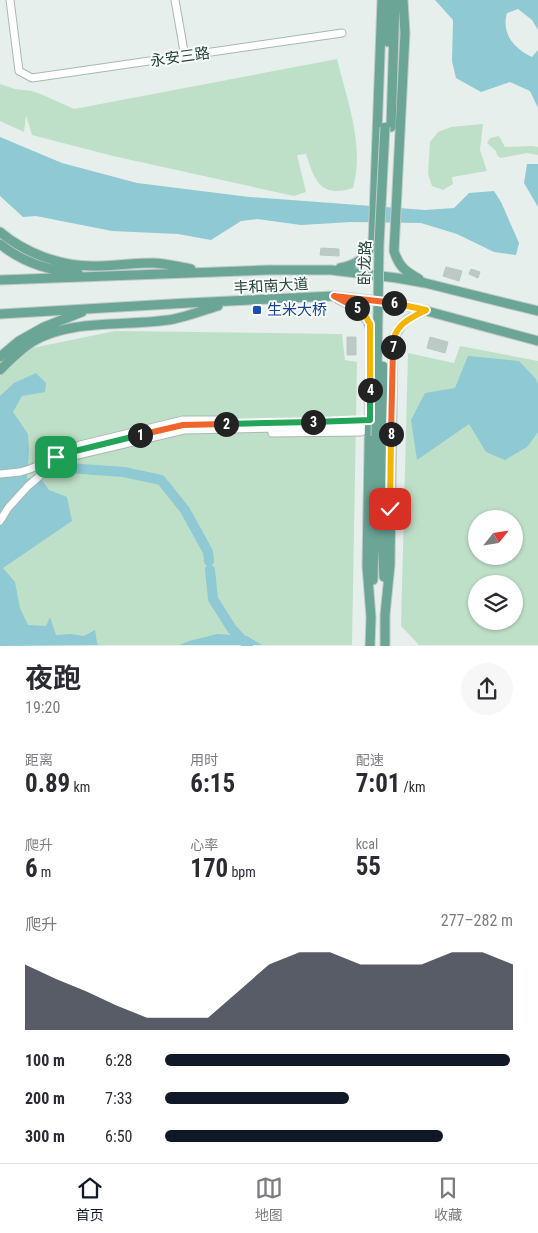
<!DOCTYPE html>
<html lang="zh">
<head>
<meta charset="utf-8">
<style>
  body { margin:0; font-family:"Roboto Condensed","Noto Sans SC",sans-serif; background:#f7f7f7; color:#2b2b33; height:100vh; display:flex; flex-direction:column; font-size:19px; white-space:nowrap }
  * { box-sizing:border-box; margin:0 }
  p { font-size:16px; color:#7c7c81 }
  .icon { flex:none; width:28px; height:28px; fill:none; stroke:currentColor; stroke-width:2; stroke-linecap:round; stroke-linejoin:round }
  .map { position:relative; height:646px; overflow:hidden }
  .sheet { display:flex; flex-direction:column; background:#fff; flex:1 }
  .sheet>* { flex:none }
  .needle { width:32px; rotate:60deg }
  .controls { position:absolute; left:468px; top:510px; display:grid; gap:10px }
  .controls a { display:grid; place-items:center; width:55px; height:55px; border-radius:50%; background:#fff; box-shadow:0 1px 4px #0004; font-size:25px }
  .pin { position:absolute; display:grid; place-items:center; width:42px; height:42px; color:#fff; margin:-21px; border-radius:10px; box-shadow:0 2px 8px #0006 }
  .km { position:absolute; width:25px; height:25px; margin:-12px; border-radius:50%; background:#222; color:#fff; font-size:14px; line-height:25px; text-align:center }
  .round { display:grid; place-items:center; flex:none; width:52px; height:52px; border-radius:26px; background:#f7f7f7 }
  .summary { display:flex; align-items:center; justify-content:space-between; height:85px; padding:0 25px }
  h1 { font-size:28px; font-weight:700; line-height:38px }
  .metrics { display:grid; grid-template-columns:repeat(3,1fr); gap:8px; height:85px; padding:5px 25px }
  .metrics div { display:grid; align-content:center }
  .metrics b { font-size:25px; font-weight:700 }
  .metrics small { font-size:14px; font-weight:400 }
  .metrics p { font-size:14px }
  .chart { height:140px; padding:10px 25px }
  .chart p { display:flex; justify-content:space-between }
  .chart svg { width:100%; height:90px; margin-top:5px; fill:#111827; opacity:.7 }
  ul { padding:0 25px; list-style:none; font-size:16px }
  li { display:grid; grid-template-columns:80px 60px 1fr; align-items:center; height:38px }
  li i { height:12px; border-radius:6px; background:#111827 }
  .dock { display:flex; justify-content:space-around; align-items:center; height:70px; border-top:1px solid #e1e1e2; background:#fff; font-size:14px; color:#7c7c81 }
  .dock a { display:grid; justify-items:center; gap:2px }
  .dock .active { color:#111827 }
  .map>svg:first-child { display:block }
  .green { fill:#bfe0c8; fill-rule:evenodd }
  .water { fill:#8ec9d4 }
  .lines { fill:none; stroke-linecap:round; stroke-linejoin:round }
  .river { stroke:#8ec9d4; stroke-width:10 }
  .building { fill:#bbcac4; stroke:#b8c9c2 }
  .minor-casing { stroke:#a8b8b2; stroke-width:9 }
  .major-casing { stroke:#c2cac8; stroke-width:11 }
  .minor { stroke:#fff; stroke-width:7 }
  .major { stroke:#6aa596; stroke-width:9 }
  .major-bridge-casing { stroke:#c2cac8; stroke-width:11; stroke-linecap:butt }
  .major-bridge { stroke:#6aa596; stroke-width:9 }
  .split-1-casing { stroke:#fff; stroke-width:10 }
  .split-2-casing { stroke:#fff; stroke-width:10 }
  .split-3-casing { stroke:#fff; stroke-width:10 }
  .split-4-casing { stroke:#fff; stroke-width:10 }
  .split-5-casing { stroke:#fff; stroke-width:10 }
  .split-6-casing { stroke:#fff; stroke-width:10 }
  .split-7-casing { stroke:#fff; stroke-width:10 }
  .split-8-casing { stroke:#fff; stroke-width:10 }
  .split-9-casing { stroke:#fff; stroke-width:10 }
  .split-1 { stroke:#22a559; stroke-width:6 }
  .split-2 { stroke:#f0652b; stroke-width:6 }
  .split-3 { stroke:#22a559; stroke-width:6 }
  .split-4 { stroke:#22a559; stroke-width:6 }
  .split-5 { stroke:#f5b400; stroke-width:6 }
  .split-6 { stroke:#f0652b; stroke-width:6 }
  .split-7 { stroke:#f5b400; stroke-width:6 }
  .split-8 { stroke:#f0652b; stroke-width:6 }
  .split-9 { stroke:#f5b400; stroke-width:6 }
  .transit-dot { fill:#1a4fb4; stroke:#f7fbf9; stroke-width:2 }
  .labels { text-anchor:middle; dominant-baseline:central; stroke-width:4; stroke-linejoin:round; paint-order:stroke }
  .street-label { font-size:15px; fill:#24423a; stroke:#f7fbf9 }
  .transit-label { font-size:15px; fill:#164399; stroke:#f7fbf9; text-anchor:start }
</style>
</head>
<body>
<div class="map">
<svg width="538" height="646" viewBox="0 0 538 646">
  <rect width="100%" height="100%" fill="#e6efeb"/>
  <path class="green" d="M337 59C347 101 365 145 353 188 321 198 315 182 306 154L297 155 306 192 294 196 113 156 32 135 26 115 24 132 0 121V84L15 89 32 91 43 95 74 109Z
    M483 124 480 150 487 171 452 177 453 184 443 190 432 186 428 174 430 142 438 132 451 127Z
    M499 136 505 147 532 146 538 147V155L527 153 500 158 497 155 496 151 487 143 490 138Z
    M115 331 342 334 345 360 357 362 352 645H0V376L32 348Z
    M460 346 538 361V645H419L401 626 408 353 454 363ZM476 519H514V556H476ZM476 584H514V621H476Z"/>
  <path class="water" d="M435 0H538V30L532 20 518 9 507 13C501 34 514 48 532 57L538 50V108L530 91 510 82 481 92 456 78 452 61 453 20Z
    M0 137 62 163 137 183 249 197 425 210 454 208 469 193 494 191 501 202 519 243 516 255 494 252 457 234 421 223 351 222 301 225 257 219 241 221 211 240 178 234 112 231 36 216 23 217 0 196Z
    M527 164H538V207L524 183Z
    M468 356 519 361 536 379 538 384V432L527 447 505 460 486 452 469 424 417 460 411 420 425 393 455 388Z
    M36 373 46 383 45 392 22 396 13 412 28 434 29 450 27 479 38 475 49 490 67 497 72 521 3 568 15 582 20 608 28 625 46 626 50 617 56 635 71 634 84 636 95 630 97 643 99 645 0 646V396L14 383Z
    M217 634 247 636 262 645H280H179L189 641Z"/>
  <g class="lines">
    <path class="river" d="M67 468 124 472 161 480 185 510 208 552 209 561
      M210 570 213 599 232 629 248 646"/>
  </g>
  <path class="building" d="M321 248 339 249V256L320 255Z
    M446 267 462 271 459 281 443 276Z
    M471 269 480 272 478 278 469 274Z
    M347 337H356V355H347Z
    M430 337 448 342 445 353 427 348Z"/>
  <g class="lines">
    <g class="minor-casing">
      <path id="minor" d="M10 0 19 71 32 78 342 33
        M175 0 185 57
        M218 424 370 420
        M272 433 361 432 370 426
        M69 452 80 445 183 420H226
        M0 474 20 472 30 469 73 451
        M0 521 8 508 28 486 47 470 69 457 184 430 370 426"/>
    </g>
    <g class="major-casing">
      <path id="major" d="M403 0 405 33 394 251C399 267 405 271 419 279
        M388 42V0
        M391 127 395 0
        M0 232C25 253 60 266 92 266 113 266 133 263 153 263 166 263 179 267 191 269
        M0 244C22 262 50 271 78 273
        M340 268C356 265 366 258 373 243L382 0
        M0 280 268 270H331L397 278 425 283 538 311
        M338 299C355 307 368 312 371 332L367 566 371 617 370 646
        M0 314 188 303 334 296 397 303 538 341
        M0 357 19 341 44 327 82 312
        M0 370C10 360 20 350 32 342 70 318 131 327 174 319 189 316 204 310 218 306
        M382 436 381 516 384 577
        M373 580 376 441
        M385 646V615L390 565 393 340C401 321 408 319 426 310"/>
    </g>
    <use href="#minor" class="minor"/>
    <use href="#major" class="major"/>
    <g class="major-bridge-casing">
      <path id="major-bridge" d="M376 436 379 245 385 127
        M382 436 383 366"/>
    </g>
    <use href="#major-bridge" class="major-bridge"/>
  </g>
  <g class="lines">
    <g class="split-1-casing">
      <path id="split-1" d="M56 457 67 453 140 435"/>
    </g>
    <g class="split-2-casing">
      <path id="split-2" d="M140 435 183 425 226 424"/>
    </g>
    <g class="split-3-casing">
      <path id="split-3" d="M226 424 313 422"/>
    </g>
    <g class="split-4-casing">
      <path id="split-4" d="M313 422 370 420V390"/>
    </g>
    <g class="split-5-casing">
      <path id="split-5" d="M357 308 366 317 370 324V390"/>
    </g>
    <g class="split-6-casing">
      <path id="split-6" d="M357 308 334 296 394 303"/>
    </g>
    <g class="split-7-casing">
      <path id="split-7" d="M393 347C393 325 409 319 426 310L394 303"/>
    </g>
    <g class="split-8-casing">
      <path id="split-8" d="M391 434 393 347"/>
    </g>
    <g class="split-9-casing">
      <path id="split-9" d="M390 509 391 434"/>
    </g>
    <use href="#split-1" class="split-1"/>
    <use href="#split-2" class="split-2"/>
    <use href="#split-3" class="split-3"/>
    <use href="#split-4" class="split-4"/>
    <use href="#split-5" class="split-5"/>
    <use href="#split-6" class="split-6"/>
    <use href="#split-7" class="split-7"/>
    <use href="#split-8" class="split-8"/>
    <use href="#split-9" class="split-9"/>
  </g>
  <rect class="transit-dot" x="252" y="305" width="10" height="10" rx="2.5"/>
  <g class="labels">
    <g class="street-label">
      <text transform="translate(180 57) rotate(-8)">永安三路</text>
      <text transform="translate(365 263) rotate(-89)">卧龙路</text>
      <text transform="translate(271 286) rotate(-3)">丰和南大道</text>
    </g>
    <g class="transit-label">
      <text x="267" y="310">生米大桥</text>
    </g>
  </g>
</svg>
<div class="controls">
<a><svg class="needle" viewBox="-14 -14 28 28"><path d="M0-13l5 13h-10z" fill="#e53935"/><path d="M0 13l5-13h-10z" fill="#7c7c81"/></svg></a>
<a><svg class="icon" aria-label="layers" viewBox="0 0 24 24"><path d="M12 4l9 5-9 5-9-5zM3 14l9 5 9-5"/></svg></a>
</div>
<div class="pin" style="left:56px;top:457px;background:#1e9e55"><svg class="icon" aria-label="arrive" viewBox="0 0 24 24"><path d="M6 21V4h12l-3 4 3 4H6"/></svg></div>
<div class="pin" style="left:390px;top:509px;background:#d93025"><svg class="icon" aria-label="check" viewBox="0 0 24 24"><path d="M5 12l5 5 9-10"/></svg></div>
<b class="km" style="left:140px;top:435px">1</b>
<b class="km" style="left:226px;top:424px">2</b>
<b class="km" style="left:313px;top:422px">3</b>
<b class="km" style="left:370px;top:390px">4</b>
<b class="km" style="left:357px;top:308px">5</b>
<b class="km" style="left:394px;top:303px">6</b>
<b class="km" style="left:393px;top:347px">7</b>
<b class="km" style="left:391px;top:434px">8</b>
</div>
<section class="sheet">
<div class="summary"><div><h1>夜跑</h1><p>19:20</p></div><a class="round"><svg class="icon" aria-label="share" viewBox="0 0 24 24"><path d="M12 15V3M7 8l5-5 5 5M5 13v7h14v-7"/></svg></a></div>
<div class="metrics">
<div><p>距离</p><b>0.89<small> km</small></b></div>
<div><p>用时</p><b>6:15</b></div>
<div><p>配速</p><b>7:01<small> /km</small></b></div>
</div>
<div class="metrics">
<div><p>爬升</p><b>6<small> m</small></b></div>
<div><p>心率</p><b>170<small> bpm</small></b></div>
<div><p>kcal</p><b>55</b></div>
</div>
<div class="chart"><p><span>爬升</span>277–282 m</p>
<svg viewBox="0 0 160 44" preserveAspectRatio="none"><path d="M0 44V12L10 19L20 25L30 32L40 38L50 38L60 38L70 25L80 12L90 6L100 6L110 12L120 12L130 12L140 6L150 6L160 12V44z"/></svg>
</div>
<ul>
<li><b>100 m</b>6:28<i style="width:99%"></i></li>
<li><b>200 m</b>7:33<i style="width:53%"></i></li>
<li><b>300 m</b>6:50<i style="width:80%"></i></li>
</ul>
</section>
<nav class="dock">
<a class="active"><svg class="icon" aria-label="home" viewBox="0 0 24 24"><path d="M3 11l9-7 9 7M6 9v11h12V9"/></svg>首页</a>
<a><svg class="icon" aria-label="map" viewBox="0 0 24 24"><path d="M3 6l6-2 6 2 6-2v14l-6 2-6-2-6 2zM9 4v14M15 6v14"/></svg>地图</a>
<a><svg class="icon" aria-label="saved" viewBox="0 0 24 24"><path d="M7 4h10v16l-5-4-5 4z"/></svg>收藏</a>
</nav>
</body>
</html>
